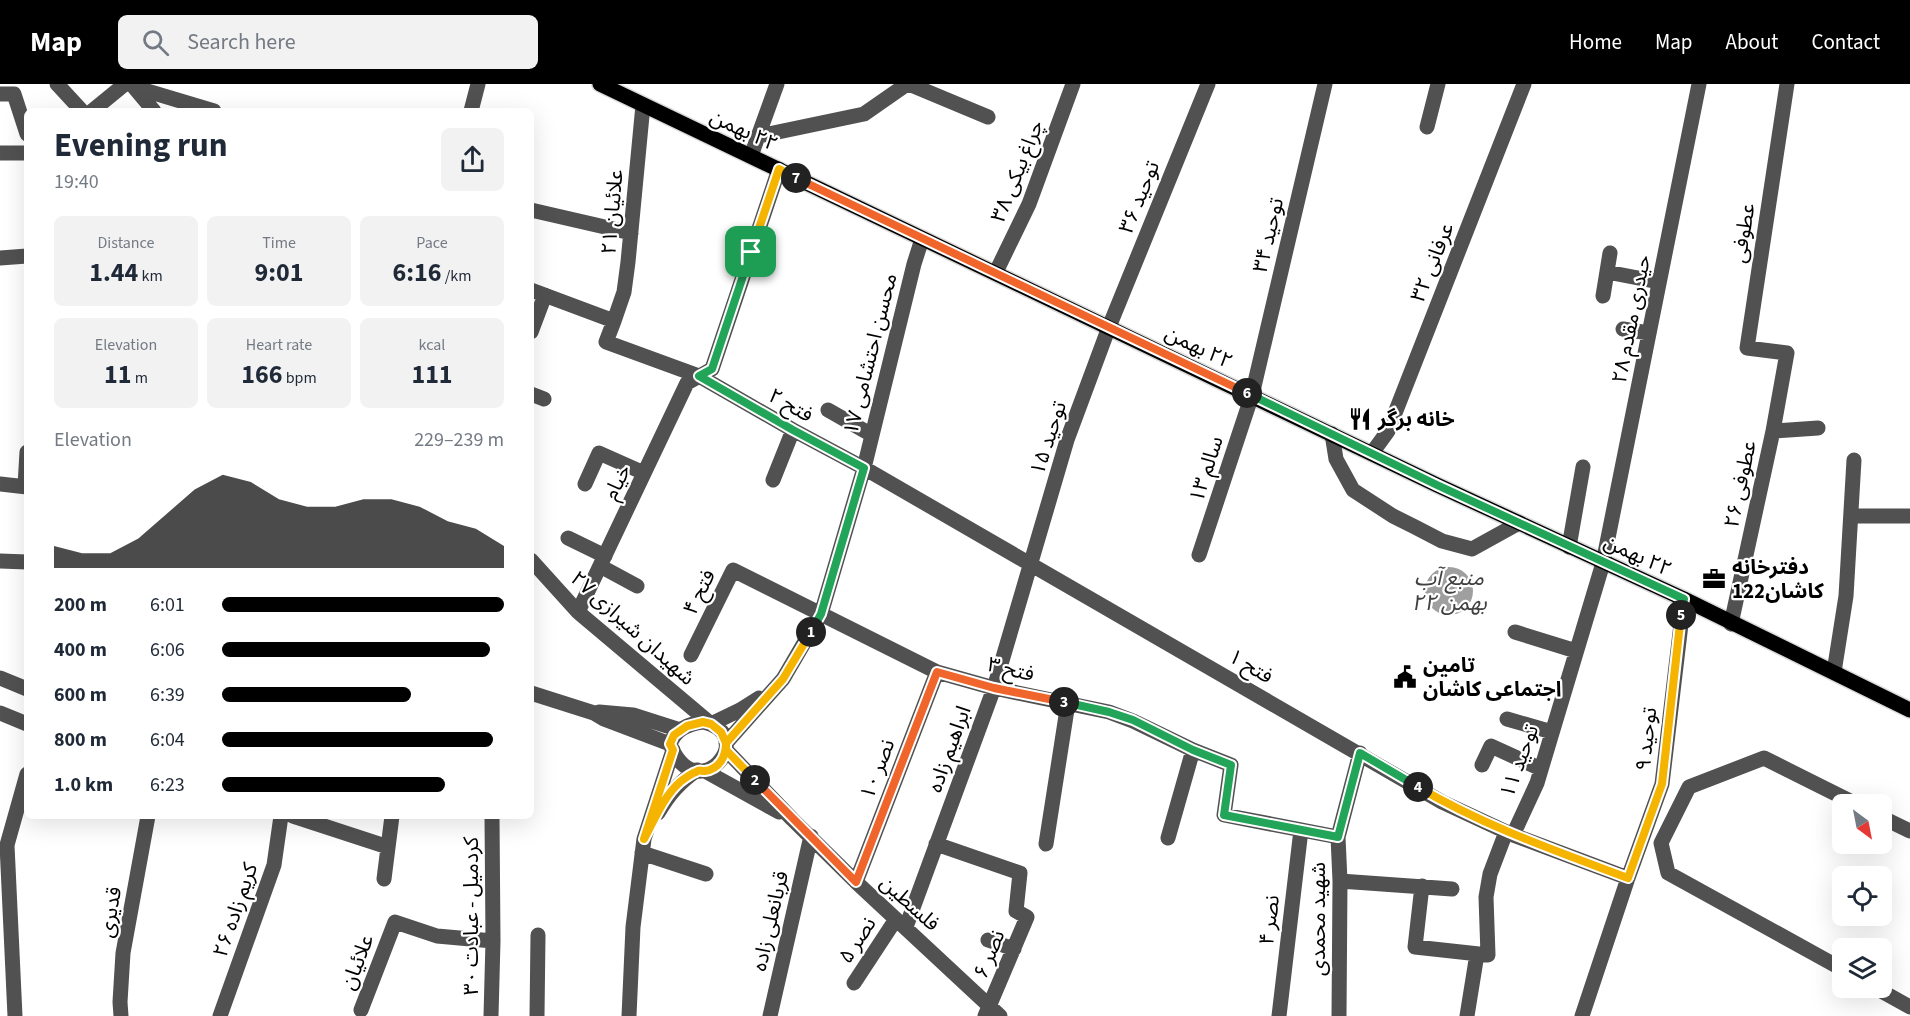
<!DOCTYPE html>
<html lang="en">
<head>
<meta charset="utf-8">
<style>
  body { margin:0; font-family:"Source Sans 3","Noto Sans Arabic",sans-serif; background:#f2f2f3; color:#1f2937; height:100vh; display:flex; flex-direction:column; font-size:22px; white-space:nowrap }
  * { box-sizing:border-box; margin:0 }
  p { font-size:20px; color:#747a83 }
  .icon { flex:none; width:33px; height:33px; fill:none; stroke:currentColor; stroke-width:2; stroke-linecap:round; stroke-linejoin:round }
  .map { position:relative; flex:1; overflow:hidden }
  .side { position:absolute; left:24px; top:24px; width:510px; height:711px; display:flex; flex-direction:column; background:#fff; border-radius:9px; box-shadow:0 6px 24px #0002 }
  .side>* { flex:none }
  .needle { width:39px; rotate:148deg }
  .fabs { position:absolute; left:1832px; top:710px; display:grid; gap:12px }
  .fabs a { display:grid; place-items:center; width:60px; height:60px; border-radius:9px; background:#fff; box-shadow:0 6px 24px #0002; font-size:30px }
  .pin { position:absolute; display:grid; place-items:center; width:51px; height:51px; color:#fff; margin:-26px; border-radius:12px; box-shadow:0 3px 9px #0006 }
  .km { position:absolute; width:30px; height:30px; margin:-15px; border-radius:50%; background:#222; color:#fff; font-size:16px; line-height:30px; text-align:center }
  .round { display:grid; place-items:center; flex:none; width:63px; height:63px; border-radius:9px; background:#f2f2f3 }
  .overview { display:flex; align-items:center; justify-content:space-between; height:102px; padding:0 30px }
  h1 { font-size:33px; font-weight:700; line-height:45px }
  .metrics { display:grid; grid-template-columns:repeat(3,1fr); gap:9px; height:102px; padding:6px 30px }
  .metrics div { display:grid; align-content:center; border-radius:9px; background:#f2f2f3; text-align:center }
  .metrics b { font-size:26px; font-weight:700 }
  .metrics small { font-size:16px; font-weight:400 }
  .metrics p { font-size:16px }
  .chart { height:168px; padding:12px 30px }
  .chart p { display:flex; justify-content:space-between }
  .chart svg { width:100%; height:108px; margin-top:6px; fill:#000; opacity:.7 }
  ul { padding:0 30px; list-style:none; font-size:20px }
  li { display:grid; grid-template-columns:96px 72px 1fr; align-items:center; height:45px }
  li i { height:15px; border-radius:8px; background:#000 }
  header { display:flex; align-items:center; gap:36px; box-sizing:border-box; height:84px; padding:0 30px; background:#000; color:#fff }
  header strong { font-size:28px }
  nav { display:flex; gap:33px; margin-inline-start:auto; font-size:21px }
  .search { width:420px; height:54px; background:#f2f2f3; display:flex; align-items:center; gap:15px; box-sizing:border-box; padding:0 21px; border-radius:9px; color:#747a83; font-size:22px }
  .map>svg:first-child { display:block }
  .water { fill:#9f9f9f }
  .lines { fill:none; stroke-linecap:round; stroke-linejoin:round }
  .major-casing { stroke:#dbdbdb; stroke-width:18 }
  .minor { stroke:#515151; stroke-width:15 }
  .major { stroke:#000; stroke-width:15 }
  .split-1-casing { stroke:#fff; stroke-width:12 }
  .split-2-casing { stroke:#fff; stroke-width:12 }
  .split-3-casing { stroke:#fff; stroke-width:12 }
  .split-4-casing { stroke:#fff; stroke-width:12 }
  .split-5-casing { stroke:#fff; stroke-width:12 }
  .split-6-casing { stroke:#fff; stroke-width:12 }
  .split-7-casing { stroke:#fff; stroke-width:12 }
  .split-8-casing { stroke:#fff; stroke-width:12 }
  .split-1 { stroke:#22a559; stroke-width:8 }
  .split-2 { stroke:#f5b400; stroke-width:8 }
  .split-3 { stroke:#f0652b; stroke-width:8 }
  .split-4 { stroke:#22a559; stroke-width:8 }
  .split-5 { stroke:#f5b400; stroke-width:8 }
  .split-6 { stroke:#22a559; stroke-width:8 }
  .split-7 { stroke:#f0652b; stroke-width:8 }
  .split-8 { stroke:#f5b400; stroke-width:8 }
  .labels { text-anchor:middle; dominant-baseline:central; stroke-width:4.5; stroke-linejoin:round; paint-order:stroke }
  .street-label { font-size:21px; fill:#000; stroke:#fff }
  .poi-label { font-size:21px; font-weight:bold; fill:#000; stroke:#fff; text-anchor:start }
  .water-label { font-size:22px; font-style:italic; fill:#404040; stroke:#fff }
</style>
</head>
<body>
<header>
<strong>Map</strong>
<div class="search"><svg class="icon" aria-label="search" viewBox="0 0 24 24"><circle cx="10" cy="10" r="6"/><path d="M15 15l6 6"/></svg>Search here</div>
<nav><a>Home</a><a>Map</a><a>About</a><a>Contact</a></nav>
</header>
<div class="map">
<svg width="1910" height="932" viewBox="0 0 1910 932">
  <rect width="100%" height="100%" fill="#fff"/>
  <path class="water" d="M1425 507a24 24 0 1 1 48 0a24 24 0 1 1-48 0Z"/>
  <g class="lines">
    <g class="major-casing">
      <path id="major" d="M600 0 1437 401 1684 515 1910 626"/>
    </g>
    <path class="minor" d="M57 0 82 27
      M909 0 988 33
      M133 2 154 27
      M134 3 214 27
      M0 10H14L27 50
      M92 27 125 0
      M471 27 478 0
      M1427 43 1438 0
      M759 52 864 30 907 0
      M0 69H27
      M751 72 777 0
      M531 126 631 149
      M0 174 27 172
      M996 188 1029 120 1073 0
      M1607 188 1659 198
      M531 206 614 237 606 258 699 292 793 346 864 384 1442 718 1513 751 1628 794
      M1603 212 1610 169
      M614 237 624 208 628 178 643 21
      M1623 245 1649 249
      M531 248 545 211
      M531 310 544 315
      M828 326 872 351
      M1773 347 1818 344
      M1332 350 1336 375 1353 406 1393 432 1415 443 1442 457 1472 465 1519 439
      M1372 369 1388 347 1524 0
      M773 396 793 346
      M0 400 27 403
      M585 400 599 369 644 389
      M25 402 27 368
      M1851 432H1910
      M568 454 605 472
      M1569 463 1583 383
      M1199 471 1252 311 1325 0
      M531 476 578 528 711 640 740 626 759 614
      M0 477 27 478
      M600 482 637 502
      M578 528 687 299 712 285 779 85
      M1731 540 1773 347 1787 269 1747 264 1787 0
      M1515 548 1576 567
      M691 571 733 486 937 588 994 604 1109 628 1133 637 1193 666 1231 681 1224 731 1338 753
      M1834 588 1846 512 1854 376
      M0 594 27 605
      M531 609 594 629 604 635 670 660
      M599 628 633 631 680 646
      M0 629 27 640
      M1507 635 1552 648
      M703 638C761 651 696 727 670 660 676 645 688 640 703 638Z
      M726 659 783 595 821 530 864 384 914 180 922 155
      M726 666 792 735 856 798 1000 932
      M1482 681 1491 662 1541 685
      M705 687 779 728
      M658 729C669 710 680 698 697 686
      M293 732 388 763
      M1881 733 1910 747
      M1513 751 1537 699 1603 479 1699 0
      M1168 754 1193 666
      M936 760 1020 789 1016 827 1027 833 985 932
      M1046 760 1068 619
      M642 769 706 790
      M384 795 392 732
      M1340 797 1452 805
      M856 798 937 588
      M1422 802 1415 863 1488 871 1486 813 1490 790 1506 748
      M906 843 994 604 1067 356 1109 243 1208 0
      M988 856 1014 865
      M1842 885 1668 789 1661 759 1689 703 1764 674 1856 720
      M854 899 896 835
      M1874 903 1910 923
      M361 926 395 838 437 852 493 857
      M15 932 7 761 27 690
      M121 932 120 918 123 869 148 732
      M220 932 274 781 281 732
      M491 932 493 857 492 732
      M537 932 538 851
      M629 932 633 843 644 755 673 666
      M770 932 811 752
      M1279 932 1301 746
      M1339 932 1340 797 1338 753 1360 669
      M1467 932 1477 870
      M1582 932 1628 794 1662 700 1684 515"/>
    <use href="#major" class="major"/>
  </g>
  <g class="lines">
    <g class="split-1-casing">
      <path id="split-1" d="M751 168 712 285 699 292 793 346 864 384 821 530 811 548"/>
    </g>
    <g class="split-2-casing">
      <path id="split-2" d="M755 696 726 666V659L721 648 711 640 703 638 687 642 674 651 670 660 673 666 644 755C654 737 663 713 680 698 684 695 690 690 696 688 700 685 699 687 705 687 719 685 726 673 726 659L783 595 811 548"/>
    </g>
    <g class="split-3-casing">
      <path id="split-3" d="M755 696 856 798 937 588 994 604 1064 618"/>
    </g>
    <g class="split-4-casing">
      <path id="split-4" d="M1064 618 1109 628 1133 636 1193 666 1231 681 1224 731 1338 753 1360 669 1418 703"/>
    </g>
    <g class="split-5-casing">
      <path id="split-5" d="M1418 703C1484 742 1556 767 1628 794L1662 700 1681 531"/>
    </g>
    <g class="split-6-casing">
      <path id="split-6" d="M1247 309 1437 401 1684 515 1681 531"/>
    </g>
    <g class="split-7-casing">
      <path id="split-7" d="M796 94 1247 309"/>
    </g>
    <g class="split-8-casing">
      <path id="split-8" d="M751 168 779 85 796 94"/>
    </g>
    <use href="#split-1" class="split-1"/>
    <use href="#split-2" class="split-2"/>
    <use href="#split-3" class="split-3"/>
    <use href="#split-4" class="split-4"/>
    <use href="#split-5" class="split-5"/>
    <use href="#split-6" class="split-6"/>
    <use href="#split-7" class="split-7"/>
    <use href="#split-8" class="split-8"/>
  </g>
  <defs>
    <g id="restaurant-bare" transform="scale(1.8)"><path d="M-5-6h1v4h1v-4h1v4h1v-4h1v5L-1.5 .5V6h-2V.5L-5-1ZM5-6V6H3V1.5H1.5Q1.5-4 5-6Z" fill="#000" stroke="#fff" stroke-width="2.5" paint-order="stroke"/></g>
    <g id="office-bare" transform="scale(1.8)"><path d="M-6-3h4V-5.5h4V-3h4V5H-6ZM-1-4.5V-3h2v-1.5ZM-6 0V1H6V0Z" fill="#000" stroke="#fff" stroke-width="2.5" paint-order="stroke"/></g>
    <g id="civic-bare" transform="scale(1.8)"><path d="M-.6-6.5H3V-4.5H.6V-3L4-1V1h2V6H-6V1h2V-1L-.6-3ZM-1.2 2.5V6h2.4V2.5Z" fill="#000" stroke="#fff" stroke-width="2.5" paint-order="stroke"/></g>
  </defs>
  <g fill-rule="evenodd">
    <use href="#restaurant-bare" x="1360" y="335"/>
    <use href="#office-bare" x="1714" y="495"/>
    <use href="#civic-bare" x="1405" y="593"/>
  </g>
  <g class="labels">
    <g class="street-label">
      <text transform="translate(744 46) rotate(25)">٢٢ بهمن</text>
      <text transform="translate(1017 87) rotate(-68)">چراغ بیکی ۳۸</text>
      <text transform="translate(1139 113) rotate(-68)">توحید ۳۶</text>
      <text transform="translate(612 128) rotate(-85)">علائیان ۲۱</text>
      <text transform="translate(1743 149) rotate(-81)">عطوفی</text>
      <text transform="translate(1268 151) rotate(-77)">توحید ۳۴</text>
      <text transform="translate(1432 178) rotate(-68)">عرفانی ۳۲</text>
      <text transform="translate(1631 235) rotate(-79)">حیدری مقدم ۲۸</text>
      <text transform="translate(1199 263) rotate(26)">٢٢ بهمن</text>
      <text transform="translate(870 270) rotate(-76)">محسن احتشامی ۱۷</text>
      <text transform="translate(791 321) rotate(29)">فتح ۲</text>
      <text transform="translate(1048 354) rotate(-72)">توحید ۱۵</text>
      <text transform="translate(1206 385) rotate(-72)">سالم ۱۳</text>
      <text transform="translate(617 398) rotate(-64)">خیام</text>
      <text transform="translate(1740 400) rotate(-78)">عطوفی ۲۶</text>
      <text transform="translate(1638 471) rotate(25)">٢٢ بهمن</text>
      <text transform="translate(699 508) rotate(-64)">فتح ۴</text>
      <text transform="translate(633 544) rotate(42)">شهیدان شیرازی ۲۷</text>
      <text transform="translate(1251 582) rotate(30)">فتح ۱</text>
      <text transform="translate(1011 585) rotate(13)">فتح ۳</text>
      <text transform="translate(1646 655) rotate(-84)">توحید ۹</text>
      <text transform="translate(949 665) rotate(-70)">ابراهیم زاده</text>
      <text transform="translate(1519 677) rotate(-70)">توحید ۱۱</text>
      <text transform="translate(877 685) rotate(-69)">نصر ۱۰</text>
      <text transform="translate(910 819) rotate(42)">فلسطین</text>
      <text transform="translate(235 826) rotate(-71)">کریم زاده ۲۶</text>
      <text transform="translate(110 828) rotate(-80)">قدیری</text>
      <text transform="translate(471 832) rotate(-90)">کردمیل - عبادت ۳۰</text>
      <text transform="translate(1318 835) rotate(-90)">شهید محمدی</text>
      <text transform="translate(1269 836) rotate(-83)">نصر ۴</text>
      <text transform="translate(770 837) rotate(-77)">قربانعلی زاده</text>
      <text transform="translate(857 856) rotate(-57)">نصر ۵</text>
      <text transform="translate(989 870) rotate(-68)">نصر ۶</text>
      <text transform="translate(357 878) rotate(-69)">علائیان</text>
    </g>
    <g class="poi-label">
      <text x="1378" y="335">خانه برگر</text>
      <text x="1732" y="483">دفترخانه<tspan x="1732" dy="24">122کاشان</tspan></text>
      <text x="1423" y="581">تامین<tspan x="1423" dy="24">اجتماعی کاشان</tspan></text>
    </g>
    <g class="water-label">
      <text x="1449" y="494">منبع آب<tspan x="1449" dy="25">۲۲ بهمن</tspan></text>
    </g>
  </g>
</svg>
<div class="fabs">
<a><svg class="needle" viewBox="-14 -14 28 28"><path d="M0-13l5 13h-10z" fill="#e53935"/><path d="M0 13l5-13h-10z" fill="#747a83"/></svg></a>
<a><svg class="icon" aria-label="locate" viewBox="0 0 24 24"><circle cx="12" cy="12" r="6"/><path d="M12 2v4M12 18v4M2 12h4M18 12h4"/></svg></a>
<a><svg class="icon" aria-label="layers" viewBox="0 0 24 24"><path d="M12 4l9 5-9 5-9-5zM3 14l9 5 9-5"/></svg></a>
</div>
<div class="pin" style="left:751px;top:168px;background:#1e9e55"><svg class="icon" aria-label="arrive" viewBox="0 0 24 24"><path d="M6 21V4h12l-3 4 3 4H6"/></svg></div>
<b class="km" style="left:811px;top:548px">1</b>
<b class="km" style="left:755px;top:696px">2</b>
<b class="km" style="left:1064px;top:618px">3</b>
<b class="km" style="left:1418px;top:703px">4</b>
<b class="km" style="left:1681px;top:531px">5</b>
<b class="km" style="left:1247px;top:309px">6</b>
<b class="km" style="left:796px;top:94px">7</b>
<section class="side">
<div class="overview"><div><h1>Evening run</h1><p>19:40</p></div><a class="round"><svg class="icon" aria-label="share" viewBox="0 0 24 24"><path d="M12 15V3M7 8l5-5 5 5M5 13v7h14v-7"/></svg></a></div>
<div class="metrics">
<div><p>Distance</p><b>1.44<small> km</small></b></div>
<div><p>Time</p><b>9:01</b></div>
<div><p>Pace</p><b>6:16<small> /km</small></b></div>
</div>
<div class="metrics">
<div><p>Elevation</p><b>11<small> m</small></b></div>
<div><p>Heart rate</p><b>166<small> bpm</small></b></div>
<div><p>kcal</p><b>111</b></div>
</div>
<div class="chart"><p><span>Elevation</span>229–239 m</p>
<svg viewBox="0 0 160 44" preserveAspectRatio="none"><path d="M0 44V35L10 38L20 38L30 32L40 22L50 12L60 6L70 9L80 16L90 19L100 19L110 16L120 16L130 19L140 25L150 28L160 35V44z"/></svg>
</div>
<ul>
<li><b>200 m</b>6:01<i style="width:100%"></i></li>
<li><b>400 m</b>6:06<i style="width:95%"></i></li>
<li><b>600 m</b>6:39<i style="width:67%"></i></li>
<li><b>800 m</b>6:04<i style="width:96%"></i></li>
<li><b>1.0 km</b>6:23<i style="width:79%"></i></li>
</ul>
</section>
</div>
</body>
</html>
